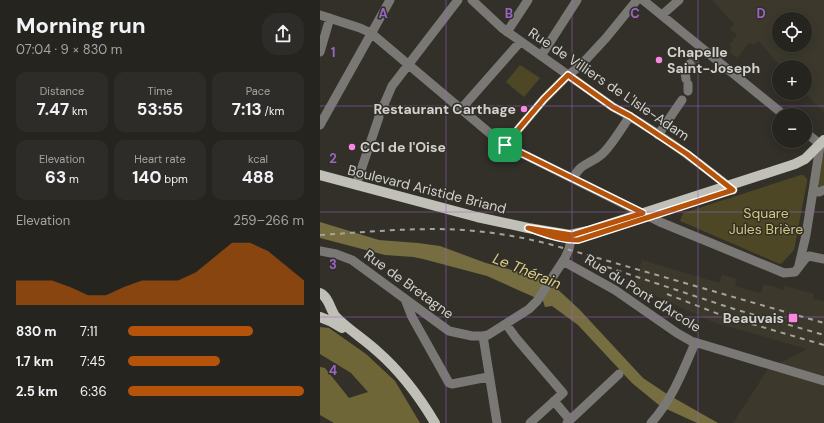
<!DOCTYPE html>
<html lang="en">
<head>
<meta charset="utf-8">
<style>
  body { margin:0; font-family:"DM Sans",sans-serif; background:#2e2c28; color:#f1f3f6; height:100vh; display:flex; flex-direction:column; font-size:15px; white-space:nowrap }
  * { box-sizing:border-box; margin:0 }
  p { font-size:13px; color:#a4a4a4 }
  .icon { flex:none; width:22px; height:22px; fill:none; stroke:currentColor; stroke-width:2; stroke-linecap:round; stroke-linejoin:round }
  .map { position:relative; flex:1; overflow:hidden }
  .details { display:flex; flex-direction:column; background:#26241f; width:320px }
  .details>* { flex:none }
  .controls { position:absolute; left:452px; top:12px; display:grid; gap:8px }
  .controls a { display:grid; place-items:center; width:40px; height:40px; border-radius:50%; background:#26241f; box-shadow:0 2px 10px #0003,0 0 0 1px #42413d; font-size:20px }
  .pin { position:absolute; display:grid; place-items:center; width:34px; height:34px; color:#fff; margin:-17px; border-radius:8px; box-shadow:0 2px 6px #0006 }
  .round { display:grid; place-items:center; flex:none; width:42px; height:42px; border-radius:16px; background:#2e2c28 }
  .overview { display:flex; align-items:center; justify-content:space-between; height:68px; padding:0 16px }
  h1 { font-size:22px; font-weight:700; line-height:30px }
  .metrics { display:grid; grid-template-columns:repeat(3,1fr); gap:6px; height:68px; padding:4px 16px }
  .metrics div { display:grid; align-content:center; border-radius:10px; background:#2e2c28; text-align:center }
  .metrics b { font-size:17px; font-weight:700 }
  .metrics small { font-size:11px; font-weight:400 }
  .metrics p { font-size:11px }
  .chart { height:112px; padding:8px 16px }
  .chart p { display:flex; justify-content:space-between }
  .chart svg { width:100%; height:72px; margin-top:4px; fill:#b45309; opacity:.7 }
  ul { padding:0 16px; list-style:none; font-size:13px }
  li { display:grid; grid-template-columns:64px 48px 1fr; align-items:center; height:30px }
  li i { height:10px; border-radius:5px; background:#b45309 }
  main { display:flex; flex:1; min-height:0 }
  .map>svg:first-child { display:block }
  .built { fill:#3c392c; fill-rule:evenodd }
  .green { fill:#4e4725 }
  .forest { fill:#6f6638 }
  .water { fill:#766d40 }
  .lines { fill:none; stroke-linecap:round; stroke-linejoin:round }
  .minor-tunnel { stroke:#4a4842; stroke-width:9; stroke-dasharray:9 4.5; stroke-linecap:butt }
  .minor { stroke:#797874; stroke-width:9 }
  .major { stroke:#c1c0b8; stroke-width:10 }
  .rail { stroke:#a4a39e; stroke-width:2; stroke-dasharray:5 5; stroke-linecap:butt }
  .route-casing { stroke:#fff; stroke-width:8 }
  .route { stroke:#b45309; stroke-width:5 }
  .grid { fill:none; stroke:#9966c4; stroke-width:1; stroke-opacity:0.55 }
  .poi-dot { fill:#fc86e3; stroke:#323029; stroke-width:1.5 }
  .labels { text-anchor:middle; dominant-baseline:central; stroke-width:3; stroke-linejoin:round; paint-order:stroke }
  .poi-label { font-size:14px; font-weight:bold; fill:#d2d1cd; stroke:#323029; text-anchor:start }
  .street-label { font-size:14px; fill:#d2d1cd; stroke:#323029 }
  .park-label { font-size:14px; fill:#d4c57c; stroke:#323029 }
  .water-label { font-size:15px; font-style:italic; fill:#e0d188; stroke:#323029 }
  .grid-label { font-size:13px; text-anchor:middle; font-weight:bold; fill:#9966c4; stroke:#323029; stroke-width:3; stroke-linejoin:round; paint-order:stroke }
</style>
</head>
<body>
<main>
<section class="details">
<div class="overview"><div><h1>Morning run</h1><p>07:04 · 9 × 830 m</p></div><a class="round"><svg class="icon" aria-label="share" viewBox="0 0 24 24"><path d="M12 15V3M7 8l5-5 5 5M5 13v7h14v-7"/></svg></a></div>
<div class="metrics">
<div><p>Distance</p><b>7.47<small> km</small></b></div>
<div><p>Time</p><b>53:55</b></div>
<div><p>Pace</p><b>7:13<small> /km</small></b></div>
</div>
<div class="metrics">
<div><p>Elevation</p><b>63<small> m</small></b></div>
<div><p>Heart rate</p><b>140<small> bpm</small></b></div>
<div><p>kcal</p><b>488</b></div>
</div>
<div class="chart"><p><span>Elevation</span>259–266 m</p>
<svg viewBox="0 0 160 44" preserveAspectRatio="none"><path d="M0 44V29L10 29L20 29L30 33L40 38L50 38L60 33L70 29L80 29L90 29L100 24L110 15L120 6L130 6L140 11L150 20L160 29V44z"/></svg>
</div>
<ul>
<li><b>830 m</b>7:11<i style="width:71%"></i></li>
<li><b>1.7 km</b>7:45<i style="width:52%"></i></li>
<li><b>2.5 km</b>6:36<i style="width:100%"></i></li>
</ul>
</section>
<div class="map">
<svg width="504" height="423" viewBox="0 0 504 423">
  <rect width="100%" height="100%" fill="#323029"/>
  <path class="built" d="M392 0H504V112L485 93V67H461L439 41 434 45 429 43 417 58 409 52 412 48 409 45 417 35 410 29 414 24ZM459 19H485V45H459Z
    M322 260 399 283 402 275 417 279 415 286 441 293 444 284 464 290 465 286 494 294 493 299 504 301V423H413L448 369 487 349 395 323 314 286Z"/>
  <path class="green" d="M200 65 220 78 204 97 186 82Z
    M504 151V187H500L498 185Z
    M481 175H483L487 179V182L474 250 462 263 460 264 360 221 363 213Z"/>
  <path class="forest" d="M0 327 9 328 46 354 75 381 100 423H14L0 415V367L5 368 29 398 48 392 31 373 0 354Z"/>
  <path class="water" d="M0 222 59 240 98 243 120 246 166 263 225 279 233 285 259 309 323 378 347 394 398 423H377L340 406 312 383 258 325 232 306 225 307 223 301 167 276 103 259 93 257 65 255 0 238Z"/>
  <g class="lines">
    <path class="minor-tunnel" d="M370 64 379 53"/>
    <path class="minor" d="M152 0 182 28 293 107C336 130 375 159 413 190
      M323 0 464 115
      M0 15 40 28 51 33 173 136 191 148 340 222 464 273 475 272 485 259 489 256 504 259
      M342 15 359 0
      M187 32 208 0
      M0 52 10 18
      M221 56 257 0
      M366 79 365 72 370 64
      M368 84V91
      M62 109 72 86 138 0
      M141 109 200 42
      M0 125 70 0
      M338 135 362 100
      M185 145 224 99 248 75 260 66 286 38 317 0
      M253 179C261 162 269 165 281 155 290 148 303 126 310 116
      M36 185 59 117
      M493 191 499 192 504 190
      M0 251 16 254 32 260 129 331 152 336H163L168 335 209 309 217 301 245 258 249 249 252 235
      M243 261 295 290 357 333 371 341 504 381
      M479 265 486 235 500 146V144L485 132
      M85 299 92 317 129 383 132 384 168 377
      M186 324 196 338 243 393 210 423
      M163 336 177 423
      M234 401 250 420 247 423
      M250 420 299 374
      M331 423C352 400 363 371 375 343"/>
    <path class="major" d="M0 175 157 217 208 228 250 235 268 231 475 164 485 159 504 140
      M0 293C9 297 10 310 16 317 29 330 44 339 57 351 80 371 99 396 115 423
      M0 317 10 321 22 328"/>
    <path class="rail" d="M0 235C48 232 96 227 144 230 173 232 201 237 229 244L504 323
      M287 267 414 309 504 335
      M347 294 401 315 504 345"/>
  </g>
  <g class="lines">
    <g class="route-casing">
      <path id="route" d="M248 75 293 107 310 116 367 154 413 190 258 240C241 240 224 234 208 228L252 235 323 213 185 145 224 99Z"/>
    </g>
    <use href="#route" class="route"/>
  </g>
  <path class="grid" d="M126 0V423M252 0V423M378 0V423M0 106H504M0 212H504M0 317H504"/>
  <g class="poi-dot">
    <circle cx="339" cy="60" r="4"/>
    <circle cx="204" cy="109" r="4"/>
    <circle cx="32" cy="147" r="4"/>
    <rect x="468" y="313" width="10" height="10" rx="2"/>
  </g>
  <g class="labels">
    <g class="poi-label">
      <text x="347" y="52">Chapelle<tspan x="347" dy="16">Saint-Joseph</tspan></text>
      <text x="196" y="109" text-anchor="end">Restaurant Carthage</text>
      <text x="40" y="147">CCI de l'Oise</text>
      <text x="464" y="318" text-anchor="end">Beauvais</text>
    </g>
    <g class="street-label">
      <text transform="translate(289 84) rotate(34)">Rue de Villiers de L'Isle-Adam</text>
      <text transform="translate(107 189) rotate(14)">Boulevard Aristide Briand</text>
      <text transform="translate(89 284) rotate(36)">Rue de Bretagne</text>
      <text transform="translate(323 293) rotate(32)">Rue du Pont d'Arcole</text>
    </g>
    <g class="park-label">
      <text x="446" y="213">Square<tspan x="446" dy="16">Jules Brière</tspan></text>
    </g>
    <g class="water-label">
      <text transform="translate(207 271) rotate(22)">Le Thérain</text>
    </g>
  </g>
  <g class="grid-label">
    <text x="63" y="18">A</text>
    <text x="189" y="18">B</text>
    <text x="315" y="18">C</text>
    <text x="441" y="18">D</text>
    <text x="13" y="57">1</text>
    <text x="13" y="163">2</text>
    <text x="13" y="269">3</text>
    <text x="13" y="375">4</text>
  </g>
</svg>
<div class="controls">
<a><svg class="icon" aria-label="locate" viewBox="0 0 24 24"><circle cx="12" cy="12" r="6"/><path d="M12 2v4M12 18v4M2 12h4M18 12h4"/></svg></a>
<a>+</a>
<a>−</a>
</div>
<div class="pin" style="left:185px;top:145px;background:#1e9e55"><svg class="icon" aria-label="arrive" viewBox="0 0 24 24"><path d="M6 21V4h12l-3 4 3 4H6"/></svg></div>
</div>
</main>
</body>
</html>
